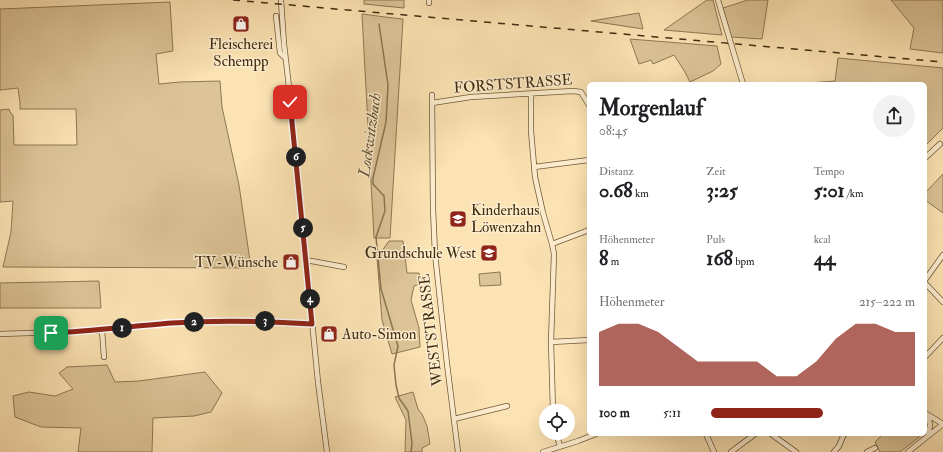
<!DOCTYPE html>
<html lang="de">
<head>
<meta charset="utf-8">
<style>
  body { margin:0; font-family:"IM FELL Double Pica",serif; background:#f2f2f2; color:#202124; height:100vh; display:flex; flex-direction:column; font-size:15px; white-space:nowrap }
  * { box-sizing:border-box; margin:0 }
  p { font-size:13px; color:#757577 }
  .icon { flex:none; width:22px; height:22px; fill:none; stroke:currentColor; stroke-width:2; stroke-linecap:round; stroke-linejoin:round }
  .map { position:relative; flex:1; overflow:hidden }
  .side { position:absolute; left:587px; top:82px; width:340px; height:354px; display:flex; flex-direction:column; background:#fff; border-radius:6px; box-shadow:0 4px 16px #0002 }
  .side>* { flex:none }
  .tools { position:absolute; left:539px; top:404px; display:grid; gap:8px }
  .tools a { display:grid; place-items:center; width:36px; height:36px; border-radius:50%; background:#fff; box-shadow:0 4px 16px #0002; font-size:20px }
  .pin { position:absolute; display:grid; place-items:center; width:34px; height:34px; color:#fff; margin:-17px; border-radius:8px; box-shadow:0 2px 6px #0006 }
  .km { position:absolute; width:20px; height:20px; margin:-10px; border-radius:50%; background:#222; color:#fff; font-size:11px; line-height:20px; text-align:center }
  .round { display:grid; place-items:center; flex:none; width:42px; height:42px; border-radius:21px; background:#f2f2f2 }
  .summary { display:flex; align-items:center; justify-content:space-between; height:68px; padding:0 12px }
  h1 { font-size:22px; font-weight:800; line-height:30px }
  .stats { display:grid; grid-template-columns:repeat(3,1fr); gap:6px; height:68px; padding:4px 12px }
  .stats div { display:grid; align-content:center }
  .stats b { font-size:20px; font-weight:800 }
  .stats small { font-size:11px; font-weight:400 }
  .stats p { font-size:11px }
  .chart { height:112px; padding:8px 12px }
  .chart p { display:flex; justify-content:space-between }
  .chart svg { width:100%; height:72px; margin-top:4px; fill:#8f2418; opacity:.7 }
  ul { padding:0 12px; list-style:none; font-size:13px }
  li { display:grid; grid-template-columns:64px 48px 1fr; align-items:center; height:30px }
  li i { height:10px; border-radius:5px; background:#8f2418 }
  .map>svg:first-child { display:block }
  .green { fill:#dcc497; stroke:#8e7854 }
  .lines { fill:none; stroke-linecap:round; stroke-linejoin:round }
  .stream { stroke:#8b7551; stroke-width:1.5 }
  .minor-casing { stroke:#705a3a; stroke-width:6 }
  .minor { stroke:#fdedce; stroke-width:4.5 }
  .rail { stroke:#412c11; stroke-width:1.5; stroke-dasharray:7 7; stroke-linecap:butt }
  .route-casing { stroke:#fff; stroke-width:8 }
  .route { stroke:#8f2418; stroke-width:5 }
  .labels { text-anchor:middle; dominant-baseline:central; stroke-width:3; stroke-linejoin:round; paint-order:stroke }
  .poi-label { font-size:15px; fill:#412c11; stroke:#fdedce; text-anchor:start }
  .street-label { font-size:15px; fill:#412c11; stroke:#fdedce }
  .water-label { font-size:16px; font-style:italic; fill:#665031; stroke:#fdedce }
</style>
</head>
<body>
<div class="map">
<svg width="943" height="452" viewBox="0 0 943 452">
  <rect width="100%" height="100%" fill="#fce3b3"/>
  <filter id="stains"><feTurbulence type="fractalNoise" baseFrequency=".005" numOctaves="4"/><feColorMatrix values="0 0 0 0 .2 0 0 0 0 .09 0 0 0 0 .02 0 0 0 .5 -.17"/></filter>
  <radialGradient id="worn" r=".72"><stop offset=".6" stop-color="#630" stop-opacity="0"/><stop offset="1" stop-color="#630" stop-opacity=".3"/></radialGradient>
  <path class="green" d="M364 0H404V8L364 4Z
    M707 0H713L722 35 664 30Z
    M748 0H768L762 39 731 37 723 8Z
    M891 0H943V53L910 49 914 28Z
    M170 2 173 51 156 54 159 84 180 82 220 81 222 107 239 185 251 268 3 267 11 232 13 201 0 202V110L9 109 10 112 13 115 14 145H77L76 109H20V103L18 88 0 90V9Z
    M639 13 643 29 591 21Z
    M362 14 385 17 403 19 390 238H374Z
    M630 39 717 46 721 64 713 71 690 82 685 72 674 55 653 64 651 60 639 64Z
    M838 58 943 68V128L925 146V84H796L835 81Z
    M943 174V213L925 200V193Z
    M389 241H403L407 273H419L422 283 414 286 411 300 419 328 420 347 392 354 382 320 377 258Z
    M500 272 501 285 480 286 479 274Z
    M99 281 101 308H0V283Z
    M107 365 115 382 139 381 205 372 222 393 211 412 194 416 153 418 152 452H78L81 428 41 427 15 417 13 396 29 392 55 396 73 389 59 373 67 367Z
    M413 392 418 409 422 414 427 426 430 444 422 448V452H405L406 420 395 397Z
    M883 434H923L900 452H880L875 442Z"/>
  <g class="lines">
    <path class="stream" d="M379 24 388 85 386 122 373 178V184L384 196 385 211 376 237 381 289 398 346 394 365 396 385 399 398 408 411 412 443 411 452"/>
    <g class="minor-casing">
      <path id="minor" d="M281 0 284 44 288 78 318 382 327 452
        M718 0 743 84
        M429 3V0
        M276 16 280 53 285 58
        M531 94V131L535 177 543 213 552 244 554 254 551 342 553 411
        M432 95 433 209 435 254 447 364 458 452
        M432 103 471 97 573 91 581 92 589 105
        M925 158 940 144
        M534 167 589 160
        M552 244 589 230
        M306 260 344 267
        M925 280 943 255
        M925 283 943 302
        M102 330 104 357
        M0 334 89 331 162 324 224 321 280 322 312 324
        M551 342 589 340
        M925 357 943 338
        M925 413 943 424
        M928 415 930 425 928 435
        M454 419 507 406
        M556 433 560 446
        M706 434 714 452
        M771 434 796 452
        M543 452 578 441 596 434
        M731 452 755 434
        M834 452 839 446 844 434
        M867 452 875 448
        M908 452 943 424"/>
    </g>
    <use href="#minor" class="minor"/>
    <path class="rail" d="M233 0 943 62"/>
  </g>
  <g class="lines">
    <g class="route-casing">
      <path id="route" d="M51 333C92 331 132 326 172 323 219 320 266 321 312 324L290 102"/>
    </g>
    <use href="#route" class="route"/>
  </g>
  <defs>
    <g id="shop-square" transform="scale(0.9)"><rect x="-9" y="-9" width="18" height="18" rx="4" fill="#8f2418" stroke="#fdedce"/><path d="M-5-2.5h2.3a2.7 3.5 0 0 1 5.4 0H5L5.5 6h-11ZM-1.5-2.5h3a1.5 2.3 0 0 0-3 0Z" fill="#fff"/></g>
    <g id="school-square" transform="scale(0.9)"><rect x="-9" y="-9" width="18" height="18" rx="4" fill="#8f2418" stroke="#fdedce"/><path d="M0-5L7-2L0 1L-7-2ZM-4 1L0 2.5L4 1V4Q0 6-4 4Z" fill="#fff"/></g>
  </defs>
  <g fill-rule="evenodd">
    <use href="#shop-square" x="241" y="24"/>
    <use href="#school-square" x="458" y="219"/>
    <use href="#school-square" x="489" y="253"/>
    <use href="#shop-square" x="291" y="262"/>
    <use href="#shop-square" x="329" y="334"/>
  </g>
  <g class="labels">
    <g class="poi-label">
      <text x="241" y="44" text-anchor="middle">Fleischerei<tspan x="241" dy="17">Schempp</tspan></text>
      <text x="471" y="210">Kinderhaus<tspan x="471" dy="17">Löwenzahn</tspan></text>
      <text x="476" y="253" text-anchor="end">Grundschule West</text>
      <text x="278" y="262" text-anchor="end">TV-Wünsche</text>
      <text x="342" y="334">Auto-Simon</text>
    </g>
    <g class="street-label">
      <text transform="translate(513 84) rotate(-4)">FORSTSTRASSE</text>
      <text transform="translate(431 330) rotate(-97)">WESTSTRASSE</text>
    </g>
    <g class="water-label">
      <text transform="translate(370 135) rotate(-82)">Lockwitzbach</text>
    </g>
  </g>
  <rect width="100%" height="100%" filter="url(#stains)"/>
  <rect width="100%" height="100%" fill="url(#worn)"/>
</svg>
<div class="tools">
<a><svg class="icon" aria-label="locate" viewBox="0 0 24 24"><circle cx="12" cy="12" r="6"/><path d="M12 2v4M12 18v4M2 12h4M18 12h4"/></svg></a>
</div>
<div class="pin" style="left:51px;top:333px;background:#1e9e55"><svg class="icon" aria-label="arrive" viewBox="0 0 24 24"><path d="M6 21V4h12l-3 4 3 4H6"/></svg></div>
<div class="pin" style="left:290px;top:102px;background:#d93025"><svg class="icon" aria-label="check" viewBox="0 0 24 24"><path d="M5 12l5 5 9-10"/></svg></div>
<b class="km" style="left:122px;top:328px">1</b>
<b class="km" style="left:194px;top:322px">2</b>
<b class="km" style="left:265px;top:321px">3</b>
<b class="km" style="left:310px;top:299px">4</b>
<b class="km" style="left:303px;top:228px">5</b>
<b class="km" style="left:296px;top:157px">6</b>
<section class="side">
<div class="summary"><div><h1>Morgenlauf</h1><p>08:45</p></div><a class="round"><svg class="icon" aria-label="share" viewBox="0 0 24 24"><path d="M12 15V3M7 8l5-5 5 5M5 13v7h14v-7"/></svg></a></div>
<div class="stats">
<div><p>Distanz</p><b>0.68<small> km</small></b></div>
<div><p>Zeit</p><b>3:25</b></div>
<div><p>Tempo</p><b>5:01<small> /km</small></b></div>
</div>
<div class="stats">
<div><p>Höhenmeter</p><b>8<small> m</small></b></div>
<div><p>Puls</p><b>168<small> bpm</small></b></div>
<div><p>kcal</p><b>44</b></div>
</div>
<div class="chart"><p><span>Höhenmeter</span>215–222 m</p>
<svg viewBox="0 0 160 44" preserveAspectRatio="none"><path d="M0 44V11L10 6L20 6L30 11L40 20L50 29L60 29L70 29L80 29L90 38L100 38L110 29L120 15L130 6L140 6L150 11L160 11V44z"/></svg>
</div>
<ul>
<li><b>100 m</b>5:11<i style="width:55%"></i></li>
</ul>
</section>
</div>
</body>
</html>
